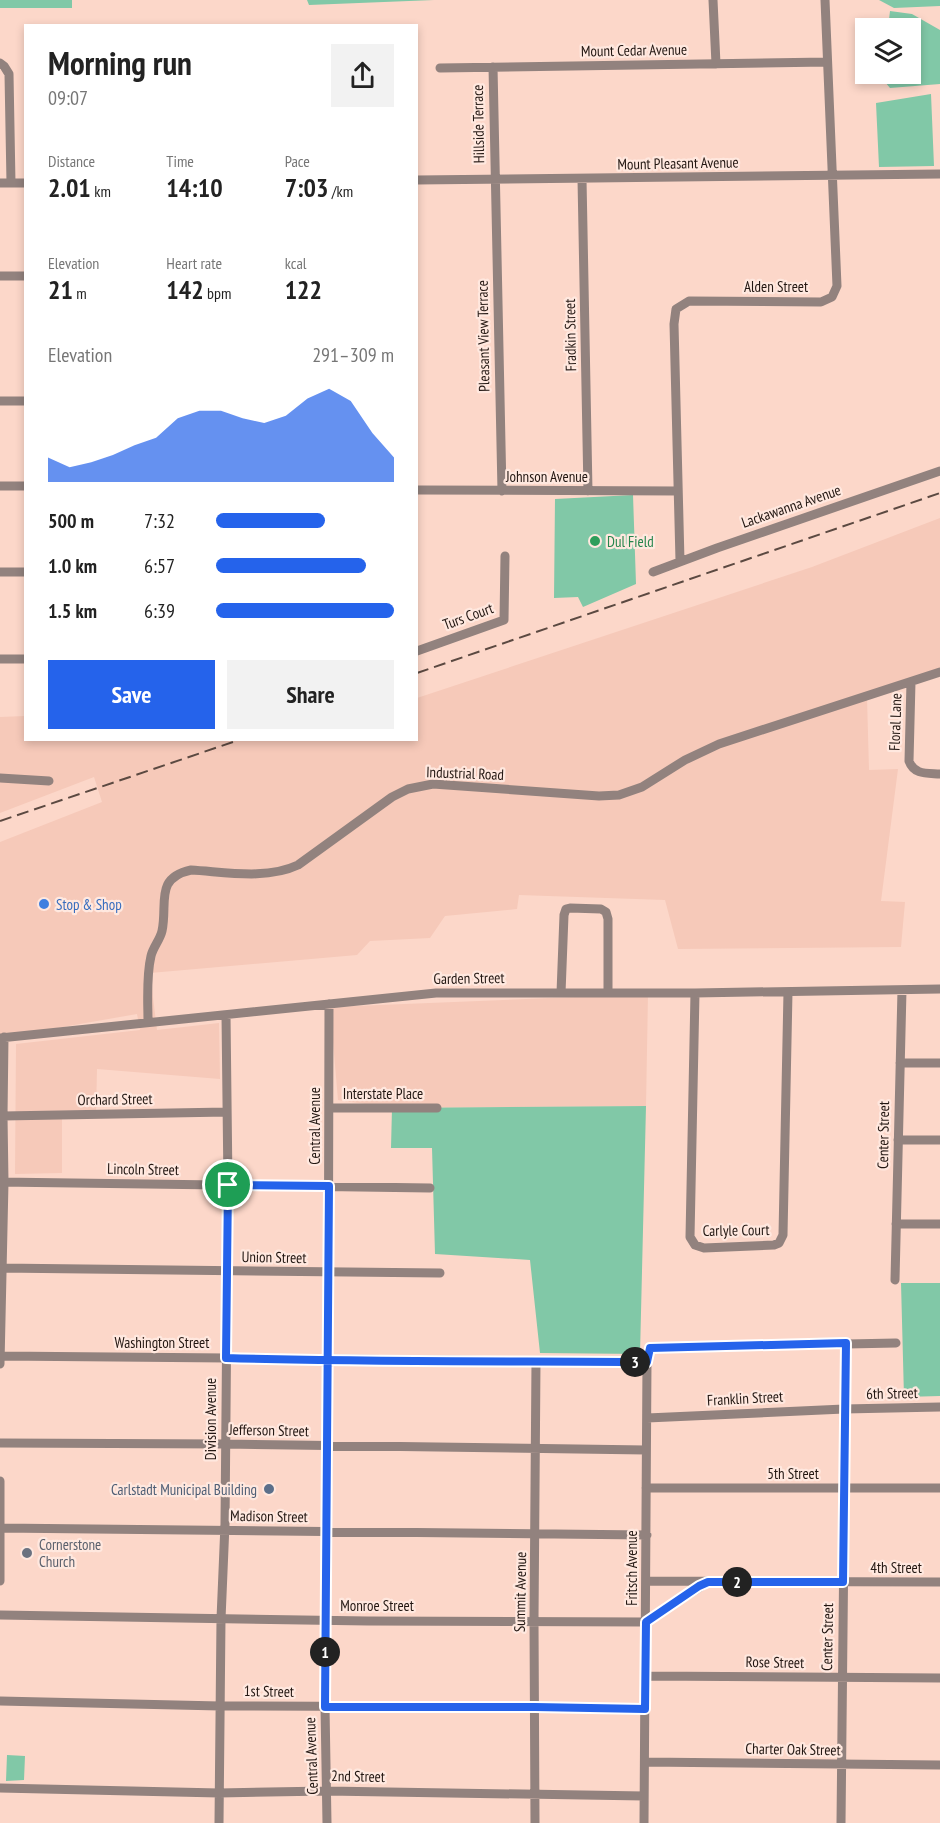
<!DOCTYPE html>
<html lang="en">
<head>
<meta charset="utf-8">
<style>
  body { margin:0; font-family:"PT Sans Narrow",sans-serif; background:#f2f2f2; color:#222; height:100vh; display:flex; flex-direction:column; font-size:22px; white-space:nowrap }
  * { box-sizing:border-box; margin:0 }
  p { font-size:20px; color:#767676 }
  .icon { flex:none; width:33px; height:33px; fill:none; stroke:currentColor; stroke-width:2; stroke-linecap:round; stroke-linejoin:round }
  .map { position:relative; flex:1; overflow:hidden }
  .drawer { position:absolute; left:24px; top:24px; width:394px; height:717px; display:flex; flex-direction:column; background:#fff; border-radius:0px; box-shadow:0 3px 9px #0003 }
  .drawer>* { flex:none }
  .fabs { position:absolute; left:855px; top:18px; display:grid; gap:12px }
  .fabs a { display:grid; place-items:center; width:66px; height:66px; border-radius:0px; background:#fff; box-shadow:0 3px 9px #0003; font-size:30px }
  .pin { position:absolute; display:grid; place-items:center; width:51px; height:51px; color:#fff; margin:-26px; border:3px solid #fff; border-radius:50%; box-shadow:0 2px 6px #0007 }
  .km { position:absolute; width:30px; height:30px; margin:-15px; border-radius:50%; background:#222; color:#fff; font-size:16px; line-height:30px; text-align:center }
  .round { display:grid; place-items:center; flex:none; width:63px; height:63px; border-radius:0px; background:#f2f2f2 }
  .overview { display:flex; align-items:center; justify-content:space-between; height:102px; padding:0 24px }
  h1 { font-size:33px; font-weight:700; line-height:45px }
  .figures { display:grid; grid-template-columns:repeat(3,1fr); gap:9px; height:102px; padding:6px 24px }
  .figures div { display:grid; align-content:center }
  .figures b { font-size:26px; font-weight:700 }
  .figures small { font-size:16px; font-weight:400 }
  .figures p { font-size:16px }
  .chart { height:168px; padding:12px 24px }
  .chart p { display:flex; justify-content:space-between }
  .chart svg { width:100%; height:108px; margin-top:6px; fill:#2563eb; opacity:.7 }
  .action { display:flex; gap:12px; margin-top:auto; padding:12px 24px }
  .action a { flex:1; height:69px; border-radius:0px; background:#2563eb; color:#fff; font-size:24px; font-weight:700; line-height:69px; text-align:center }
  .action a+a { background:#f2f2f2; color:#222 }
  ul { padding:0 24px; list-style:none; font-size:20px }
  li { display:grid; grid-template-columns:96px 72px 1fr; align-items:center; height:45px }
  li i { height:15px; border-radius:8px; background:#2563eb }
  .map>svg:first-child { display:block }
  .built { fill:#f6c9b9 }
  .green { fill:#81c8a7 }
  .lines { fill:none; stroke-linecap:round; stroke-linejoin:round }
  .minor { stroke:#92827e; stroke-width:9 }
  .rail { stroke:#5b4941; stroke-width:2; stroke-dasharray:12 6; stroke-linecap:butt }
  .route-casing { stroke:#fff; stroke-width:12 }
  .route { stroke:#2563eb; stroke-width:8 }
  .leisure-dot { fill:#2e9e5b; stroke:#ffe8df; stroke-width:2 }
  .shop-dot { fill:#3f7fe0; stroke:#ffe8df; stroke-width:2 }
  .service-dot { fill:#5c6f8a; stroke:#ffe8df; stroke-width:2 }
  .worship-dot { fill:#6b7280; stroke:#ffe8df; stroke-width:2 }
  .labels { text-anchor:middle; dominant-baseline:central; stroke-width:4.5; stroke-linejoin:round; paint-order:stroke }
  .street-label { font-size:15px; fill:#231712; stroke:#ffe8df }
  .leisure-label { font-size:15px; fill:#27864d; stroke:#ffe8df; text-anchor:start }
  .shop-label { font-size:15px; fill:#366cbe; stroke:#ffe8df; text-anchor:start }
  .service-label { font-size:15px; fill:#4e5e75; stroke:#ffe8df; text-anchor:end }
  .worship-label { font-size:15px; fill:#5b616d; stroke:#ffe8df; text-anchor:start }
</style>
</head>
<body>
<div class="map">
<svg width="940" height="1823" viewBox="0 0 940 1823">
  <rect width="100%" height="100%" fill="#fcd7c9"/>
  <path class="built" d="M940 518V673L867 698 869 770 898 769 881 901 905 902 901 947 678 949 665 900 519 895 517 909 445 916 430 938 370 941 357 955 150 973 157 1030 219 1023 220 1079 97 1069 96 1114 62 1117V1173L15 1174 16 1044 140 1030 137 1014 0 1038V842L102 802 94 777 0 813V717L25 716 26 740H417V698L812 567Z
    M648 994 646 1106 392 1108 338 1100 330 1007Z"/>
  <path class="green" d="M0 0H72V8H0Z
    M307 0H434L309 5Z
    M879 0H940V6L894 8Z
    M890 11 912 14 940 30V84L890 88 885 82V74H910V28H888Z
    M931 94 934 166 879 167 876 103Z
    M633 495 636 584 583 607 578 597 554 598 555 499Z
    M646 1106 640 1354 540 1353 530 1260 435 1254 432 1148H391L392 1108Z
    M901 1283H940V1396L904 1397Z
    M7 1755 25 1756 24 1780 6 1781Z"/>
  <g class="lines">
    <path class="minor" d="M713 0 716 64
      M0 63 4 66 9 74 11 183
      M493 67 502 491
      M440 68 827 62
      M582 179 588 491
      M417 180 940 174
      M0 183H26
      M0 276H26
      M0 401H26
      M0 486H26
      M417 490 678 491
      M680 561 674 324 676 309 689 301 821 302 832 297 837 286 825 0
      M0 572H26
      M653 572 717 548 940 471
      M417 651 504 620 505 556
      M0 659H26
      M911 682 909 761C914 775 927 773 940 774
      M0 778 49 781
      M561 993 564 915 566 909 570 908 601 909 606 912 608 919V993
      M695 993 690 1237 695 1245 704 1248 774 1245 779 1243 783 1235 788 992
      M148 1022C148 1002 146 977 151 956 153 947 160 940 162 931 168 904 154 878 191 870 226 872 266 880 298 865L392 797 408 789 433 784 599 796 619 795 642 787 685 760 719 744 940 672
      M0 1038 436 993H695L940 989
      M900 1063H940
      M330 1108H437
      M3 1116 227 1112
      M898 1140H940
      M0 1182 430 1188
      M896 1224H940
      M0 1268 440 1273
      M895 1280 902 990
      M0 1356 647 1362
      M0 1364 4 1182 3 1116 4 1037
      M647 1418 844 1409 940 1407
      M0 1443 225 1444 646 1450
      M0 1481V1581
      M646 1488H940
      M0 1528 647 1535
      M647 1581 940 1582
      M0 1615 368 1621 646 1622 708 1582
      M646 1676 940 1678
      M0 1701 220 1706 535 1707 645 1709
      M645 1762 940 1765
      M0 1788 219 1793 327 1791 644 1796
      M219 1823 221 1619 225 1524 228 1185 226 1015
      M327 1823 325 1707 328 1445 329 1004
      M535 1823 534 1620 536 1361
      M644 1823 647 1362 650 1348 896 1343
      M841 1823 846 1343"/>
    <path class="rail" d="M417 673 940 493
      M0 821 239 740"/>
  </g>
  <g class="lines">
    <g class="route-casing">
      <path id="route" d="M228 1185 329 1186C328 1360 326 1533 325 1707H535L645 1709 646 1622 699 1586 708 1582H843L846 1343 650 1348 647 1362C507 1361 366 1362 226 1358L228 1185"/>
    </g>
    <use href="#route" class="route"/>
  </g>
  <circle class="leisure-dot" cx="595" cy="541" r="6"/>
  <circle class="shop-dot" cx="44" cy="904" r="6"/>
  <circle class="service-dot" cx="269" cy="1489" r="6"/>
  <circle class="worship-dot" cx="27" cy="1553" r="6"/>
  <g class="labels">
    <g class="street-label">
      <text transform="translate(634 50) rotate(-1)">Mount Cedar Avenue</text>
      <text transform="translate(478 124) rotate(-91)">Hillside Terrace</text>
      <text transform="translate(678 163) rotate(-1)">Mount Pleasant Avenue</text>
      <text x="776" y="286">Alden Street</text>
      <text transform="translate(570 335) rotate(-91)">Fradkin Street</text>
      <text transform="translate(483 336) rotate(-91)">Pleasant View Terrace</text>
      <text x="547" y="476">Johnson Avenue</text>
      <text transform="translate(791 506) rotate(-19)">Lackawanna Avenue</text>
      <text transform="translate(468 616) rotate(-20)">Turs Court</text>
      <text transform="translate(895 722) rotate(-88)">Floral Lane</text>
      <text transform="translate(465 773) rotate(2)">Industrial Road</text>
      <text transform="translate(469 978) rotate(-1)">Garden Street</text>
      <text x="383" y="1093">Interstate Place</text>
      <text transform="translate(115 1099) rotate(-1)">Orchard Street</text>
      <text transform="translate(314 1126) rotate(-90)">Central Avenue</text>
      <text transform="translate(883 1135) rotate(-89)">Center Street</text>
      <text transform="translate(143 1169) rotate(1)">Lincoln Street</text>
      <text transform="translate(736 1230) rotate(-1)">Carlyle Court</text>
      <text transform="translate(274 1257) rotate(1)">Union Street</text>
      <text x="162" y="1342">Washington Street</text>
      <text transform="translate(892 1393) rotate(-1)">6th Street</text>
      <text transform="translate(745 1398) rotate(-3)">Franklin Street</text>
      <text transform="translate(210 1419) rotate(-90)">Division Avenue</text>
      <text transform="translate(269 1430) rotate(1)">Jefferson Street</text>
      <text x="793" y="1473">5th Street</text>
      <text transform="translate(269 1516) rotate(1)">Madison Street</text>
      <text x="896" y="1567">4th Street</text>
      <text transform="translate(631 1568) rotate(-90)">Fritsch Avenue</text>
      <text transform="translate(520 1592) rotate(-89)">Summit Avenue</text>
      <text x="377" y="1605">Monroe Street</text>
      <text transform="translate(827 1637) rotate(-89)">Center Street</text>
      <text transform="translate(775 1662) rotate(1)">Rose Street</text>
      <text transform="translate(269 1691) rotate(1)">1st Street</text>
      <text transform="translate(793 1749) rotate(1)">Charter Oak Street</text>
      <text transform="translate(311 1756) rotate(-92)">Central Avenue</text>
      <text transform="translate(358 1776) rotate(1)">2nd Street</text>
    </g>
    <g class="leisure-label">
      <text x="607" y="541">Dul Field</text>
    </g>
    <g class="shop-label">
      <text x="56" y="904">Stop &amp; Shop</text>
    </g>
    <g class="service-label">
      <text x="257" y="1489">Carlstadt Municipal Building</text>
    </g>
    <g class="worship-label">
      <text x="39" y="1544">Cornerstone<tspan x="39" dy="17">Church</tspan></text>
    </g>
  </g>
</svg>
<div class="fabs">
<a><svg class="icon" aria-label="layers" viewBox="0 0 24 24"><path d="M12 4l9 5-9 5-9-5zM3 14l9 5 9-5"/></svg></a>
</div>
<div class="pin" style="left:228px;top:1185px;background:#1e9e55"><svg class="icon" aria-label="arrive" viewBox="0 0 24 24"><path d="M6 21V4h12l-3 4 3 4H6"/></svg></div>
<b class="km" style="left:325px;top:1652px">1</b>
<b class="km" style="left:737px;top:1582px">2</b>
<b class="km" style="left:635px;top:1362px">3</b>
<section class="drawer">
<div class="overview"><div><h1>Morning run</h1><p>09:07</p></div><a class="round"><svg class="icon" aria-label="share" viewBox="0 0 24 24"><path d="M12 15V3M7 8l5-5 5 5M5 13v7h14v-7"/></svg></a></div>
<div class="figures">
<div><p>Distance</p><b>2.01<small> km</small></b></div>
<div><p>Time</p><b>14:10</b></div>
<div><p>Pace</p><b>7:03<small> /km</small></b></div>
</div>
<div class="figures">
<div><p>Elevation</p><b>21<small> m</small></b></div>
<div><p>Heart rate</p><b>142<small> bpm</small></b></div>
<div><p>kcal</p><b>122</b></div>
</div>
<div class="chart"><p><span>Elevation</span>291–309 m</p>
<svg viewBox="0 0 160 44" preserveAspectRatio="none"><path d="M0 44V34L10 38L20 36L30 33L40 29L50 26L60 18L70 15L80 15L90 18L100 20L110 17L120 10L130 6L140 11L150 24L160 34V44z"/></svg>
</div>
<ul>
<li><b>500 m</b>7:32<i style="width:61%"></i></li>
<li><b>1.0 km</b>6:57<i style="width:84%"></i></li>
<li><b>1.5 km</b>6:39<i style="width:100%"></i></li>
</ul>
<div class="action"><a>Save</a><a>Share</a></div>
</section>
</div>
</body>
</html>
